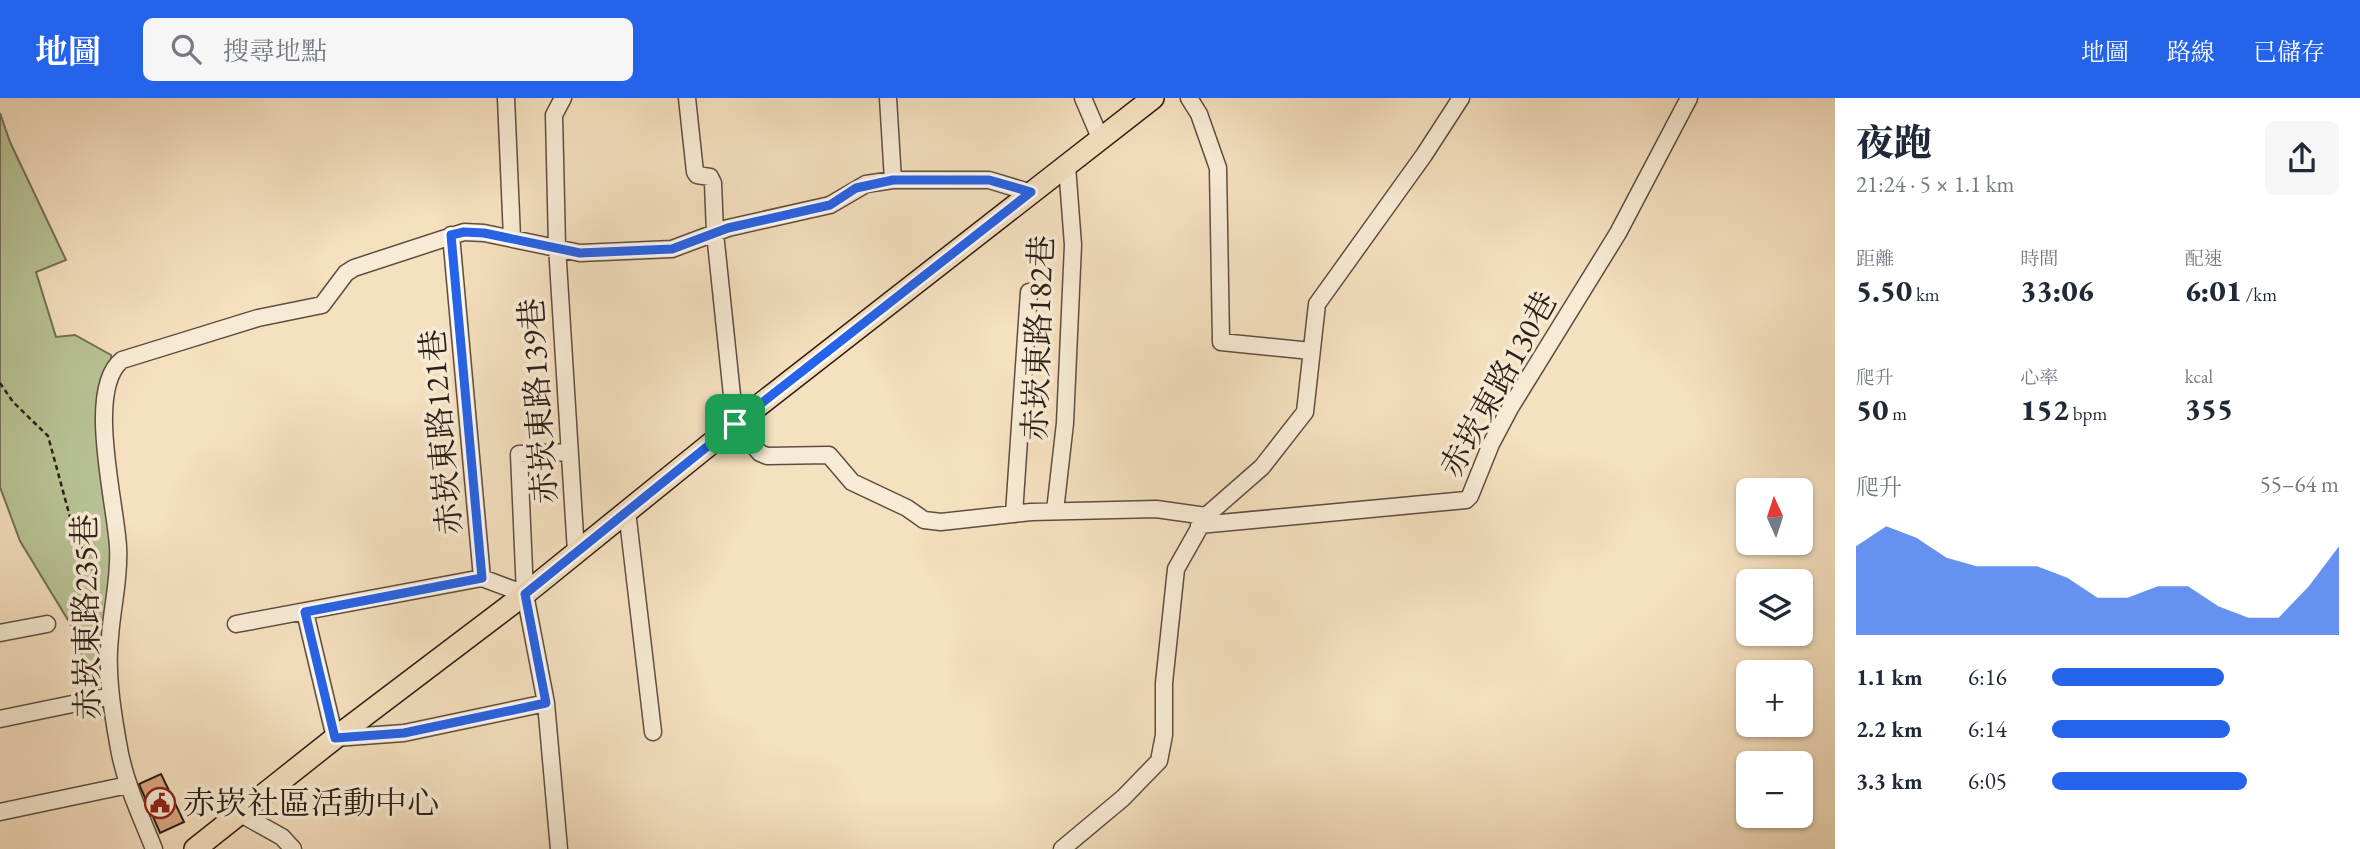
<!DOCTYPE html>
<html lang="zh-TW">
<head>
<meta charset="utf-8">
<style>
  body { margin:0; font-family:"EB Garamond","Noto Serif TC",serif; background:#f6f6f7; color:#1f2937; height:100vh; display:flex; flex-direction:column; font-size:26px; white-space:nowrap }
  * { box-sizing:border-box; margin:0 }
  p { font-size:23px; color:#747a83 }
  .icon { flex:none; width:38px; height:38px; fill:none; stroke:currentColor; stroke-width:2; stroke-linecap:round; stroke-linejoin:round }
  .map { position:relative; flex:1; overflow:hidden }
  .details { display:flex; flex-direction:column; background:#fff; width:525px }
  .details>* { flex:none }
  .needle { width:46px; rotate:357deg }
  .tools { position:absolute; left:1736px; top:380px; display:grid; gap:14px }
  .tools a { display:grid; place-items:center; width:77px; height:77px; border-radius:10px; background:#fff; box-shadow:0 2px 5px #0004; font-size:35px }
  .pin { position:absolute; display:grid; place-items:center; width:60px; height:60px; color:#fff; margin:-30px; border-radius:14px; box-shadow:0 4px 10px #0006 }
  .round { display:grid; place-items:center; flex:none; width:74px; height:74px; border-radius:10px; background:#f6f6f7 }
  .overview { display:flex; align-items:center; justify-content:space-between; height:119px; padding:0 21px }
  h1 { font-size:38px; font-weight:800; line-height:52px }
  .metrics { display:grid; grid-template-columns:repeat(3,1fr); gap:10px; height:119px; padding:7px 21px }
  .metrics div { display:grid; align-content:center }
  .metrics b { font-size:30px; font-weight:800 }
  .metrics small { font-size:19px; font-weight:400 }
  .metrics p { font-size:19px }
  .chart { height:196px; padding:14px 21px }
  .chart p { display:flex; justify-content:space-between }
  .chart svg { width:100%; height:126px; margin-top:7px; fill:#2563eb; opacity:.7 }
  ul { padding:0 21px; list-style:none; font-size:23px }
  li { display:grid; grid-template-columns:112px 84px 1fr; align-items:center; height:52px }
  li i { height:18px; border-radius:9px; background:#2563eb }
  header { display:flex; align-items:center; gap:42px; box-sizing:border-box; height:98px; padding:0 35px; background:#2563eb; color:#fff }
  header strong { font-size:33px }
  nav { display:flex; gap:38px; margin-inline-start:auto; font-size:24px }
  .search { width:490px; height:63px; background:#f6f6f7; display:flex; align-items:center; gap:18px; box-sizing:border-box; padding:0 24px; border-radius:10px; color:#747a83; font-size:26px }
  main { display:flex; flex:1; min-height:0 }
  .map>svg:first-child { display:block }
  .green { fill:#b8c395; stroke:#727056; stroke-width:2 }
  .building { fill:#dca883; stroke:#2d1e16; stroke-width:2 }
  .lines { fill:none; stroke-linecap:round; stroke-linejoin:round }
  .minor-casing { stroke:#5f4e40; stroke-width:19 }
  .major-casing { stroke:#2d1e16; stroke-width:24 }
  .path { stroke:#2d1e16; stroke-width:2.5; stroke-dasharray:5 3.5; stroke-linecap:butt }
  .minor { stroke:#f8ebd5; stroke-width:16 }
  .major { stroke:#f5e0bf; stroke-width:21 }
  .route-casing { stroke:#fff; stroke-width:14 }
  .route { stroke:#2563eb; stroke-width:9 }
  .labels { text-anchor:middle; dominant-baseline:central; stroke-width:7; stroke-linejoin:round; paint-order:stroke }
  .street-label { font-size:32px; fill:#2d1e16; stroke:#f8ebd5 }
  .poi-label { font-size:32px; fill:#2d1e16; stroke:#f8ebd5; text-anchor:start }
</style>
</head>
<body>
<header>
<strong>地圖</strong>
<div class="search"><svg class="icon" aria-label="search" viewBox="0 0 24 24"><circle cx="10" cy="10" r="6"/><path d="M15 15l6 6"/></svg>搜尋地點</div>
<nav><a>地圖</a><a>路線</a><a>已儲存</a></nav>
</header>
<main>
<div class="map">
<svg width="1835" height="751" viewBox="0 0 1835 751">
  <rect width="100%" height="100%" fill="#f5e0bf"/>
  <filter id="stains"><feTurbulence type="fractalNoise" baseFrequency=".00286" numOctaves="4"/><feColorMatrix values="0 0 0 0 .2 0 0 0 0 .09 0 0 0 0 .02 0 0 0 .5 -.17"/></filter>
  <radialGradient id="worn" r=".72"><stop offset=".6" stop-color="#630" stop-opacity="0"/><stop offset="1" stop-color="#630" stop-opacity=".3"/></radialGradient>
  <path class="green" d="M0 15 10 44 66 162 36 174 56 239 75 237 111 257 112 274 105 305 118 448 111 585 93 591 74 532 20 443 0 389Z"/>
  <path class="building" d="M161 676 184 724 160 735 139 686Z"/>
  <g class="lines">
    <g class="minor-casing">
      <path id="minor" d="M506 0 512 140
        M563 0 554 17 557 148 576 454
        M687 0 695 74 697 77 710 79 713 85 715 135 735 326 760 355 767 358 829 357 852 384 907 410 924 422 941 424 1031 414 1156 411 1206 418
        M888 0 893 82
        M1083 0 1101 42
        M1189 0 1199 16 1218 70 1221 244 1311 253
        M451 137 482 480
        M627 413 653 634
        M1055 413 1065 325 1073 147 1067 68
        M1014 416 1029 194
        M1199 427 1466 402 1470 398 1491 346 1510 310 1618 135 1689 0
        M482 480 525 496
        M305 514 335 640 404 635 546 605
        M236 526 482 480
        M0 535 47 526
        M0 621 111 598
        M0 714 128 687
        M239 715 282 739 293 751
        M154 751C140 716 124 683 118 645 112 611 106 573 110 539 112 508 120 480 118 449 116 406 85 291 122 262L258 220 322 207 346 175 354 170 464 134 484 135 580 155 672 151 728 130 830 107 866 86 893 82H989L1032 95
        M559 751 546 605 525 496 519 356 569 354
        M1062 751 1123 700 1159 663 1164 637V585L1176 471 1206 418 1262 369 1305 314 1317 206 1424 57 1461 0"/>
    </g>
    <g class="major-casing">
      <path id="major" d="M195 751 335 640 525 496 735 326 1153 0"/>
    </g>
    <path class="path" d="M0 285 13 304 48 338 73 430 93 472 96 517"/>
    <use href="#minor" class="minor"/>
    <use href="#major" class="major"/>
  </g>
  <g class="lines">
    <g class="route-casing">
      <path id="route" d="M893 82H989L1031 94 735 326 525 496 546 605 404 635 335 640 305 514 482 480 451 137 464 134 484 135 580 155 672 151 728 130 830 107 856 90Z"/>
    </g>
    <use href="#route" class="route"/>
  </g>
  <defs>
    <g id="civic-ring" transform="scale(1.575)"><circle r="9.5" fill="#f8ebd5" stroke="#8f2418" stroke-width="1.5"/><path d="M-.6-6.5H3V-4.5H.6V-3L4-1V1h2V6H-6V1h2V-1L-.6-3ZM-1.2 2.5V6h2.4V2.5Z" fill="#8f2418"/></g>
  </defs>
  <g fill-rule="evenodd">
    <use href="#civic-ring" x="160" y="705"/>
  </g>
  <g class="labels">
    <g class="street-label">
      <text transform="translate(1038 240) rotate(-88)">赤崁東路182巷</text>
      <text transform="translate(1498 286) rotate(-61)">赤崁東路130巷</text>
      <text transform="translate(538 303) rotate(-94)">赤崁東路139巷</text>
      <text transform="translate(441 334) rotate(-95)">赤崁東路121巷</text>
      <text transform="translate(86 519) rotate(-91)">赤崁東路235巷</text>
    </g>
    <g class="poi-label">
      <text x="183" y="705">赤崁社區活動中心</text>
    </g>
  </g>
  <rect width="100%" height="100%" filter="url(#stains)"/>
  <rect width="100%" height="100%" fill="url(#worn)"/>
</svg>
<div class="tools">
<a><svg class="needle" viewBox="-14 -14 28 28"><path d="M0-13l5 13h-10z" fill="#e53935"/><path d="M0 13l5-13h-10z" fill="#747a83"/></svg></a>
<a><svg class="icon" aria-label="layers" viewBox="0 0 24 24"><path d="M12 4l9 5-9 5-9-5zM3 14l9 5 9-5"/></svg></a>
<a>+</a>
<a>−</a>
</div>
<div class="pin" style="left:735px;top:326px;background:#1e9e55"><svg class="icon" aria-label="arrive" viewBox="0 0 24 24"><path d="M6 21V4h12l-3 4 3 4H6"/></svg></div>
</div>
<section class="details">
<div class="overview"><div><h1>夜跑</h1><p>21:24 · 5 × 1.1 km</p></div><a class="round"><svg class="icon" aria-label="share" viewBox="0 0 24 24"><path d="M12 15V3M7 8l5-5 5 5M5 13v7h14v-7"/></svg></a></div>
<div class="metrics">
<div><p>距離</p><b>5.50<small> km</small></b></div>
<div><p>時間</p><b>33:06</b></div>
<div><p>配速</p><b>6:01<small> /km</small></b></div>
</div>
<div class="metrics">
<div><p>爬升</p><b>50<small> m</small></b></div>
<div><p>心率</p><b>152<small> bpm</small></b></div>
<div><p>kcal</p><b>355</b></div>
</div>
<div class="chart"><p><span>爬升</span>55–64 m</p>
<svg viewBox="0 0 160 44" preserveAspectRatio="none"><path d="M0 44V13L10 6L20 10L30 17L40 20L50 20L60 20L70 24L80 31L90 31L100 27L110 27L120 34L130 38L140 38L150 27L160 13V44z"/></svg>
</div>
<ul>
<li><b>1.1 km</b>6:16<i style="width:60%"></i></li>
<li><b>2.2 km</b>6:14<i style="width:62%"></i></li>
<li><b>3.3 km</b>6:05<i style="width:68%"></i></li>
</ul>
</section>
</main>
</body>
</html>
